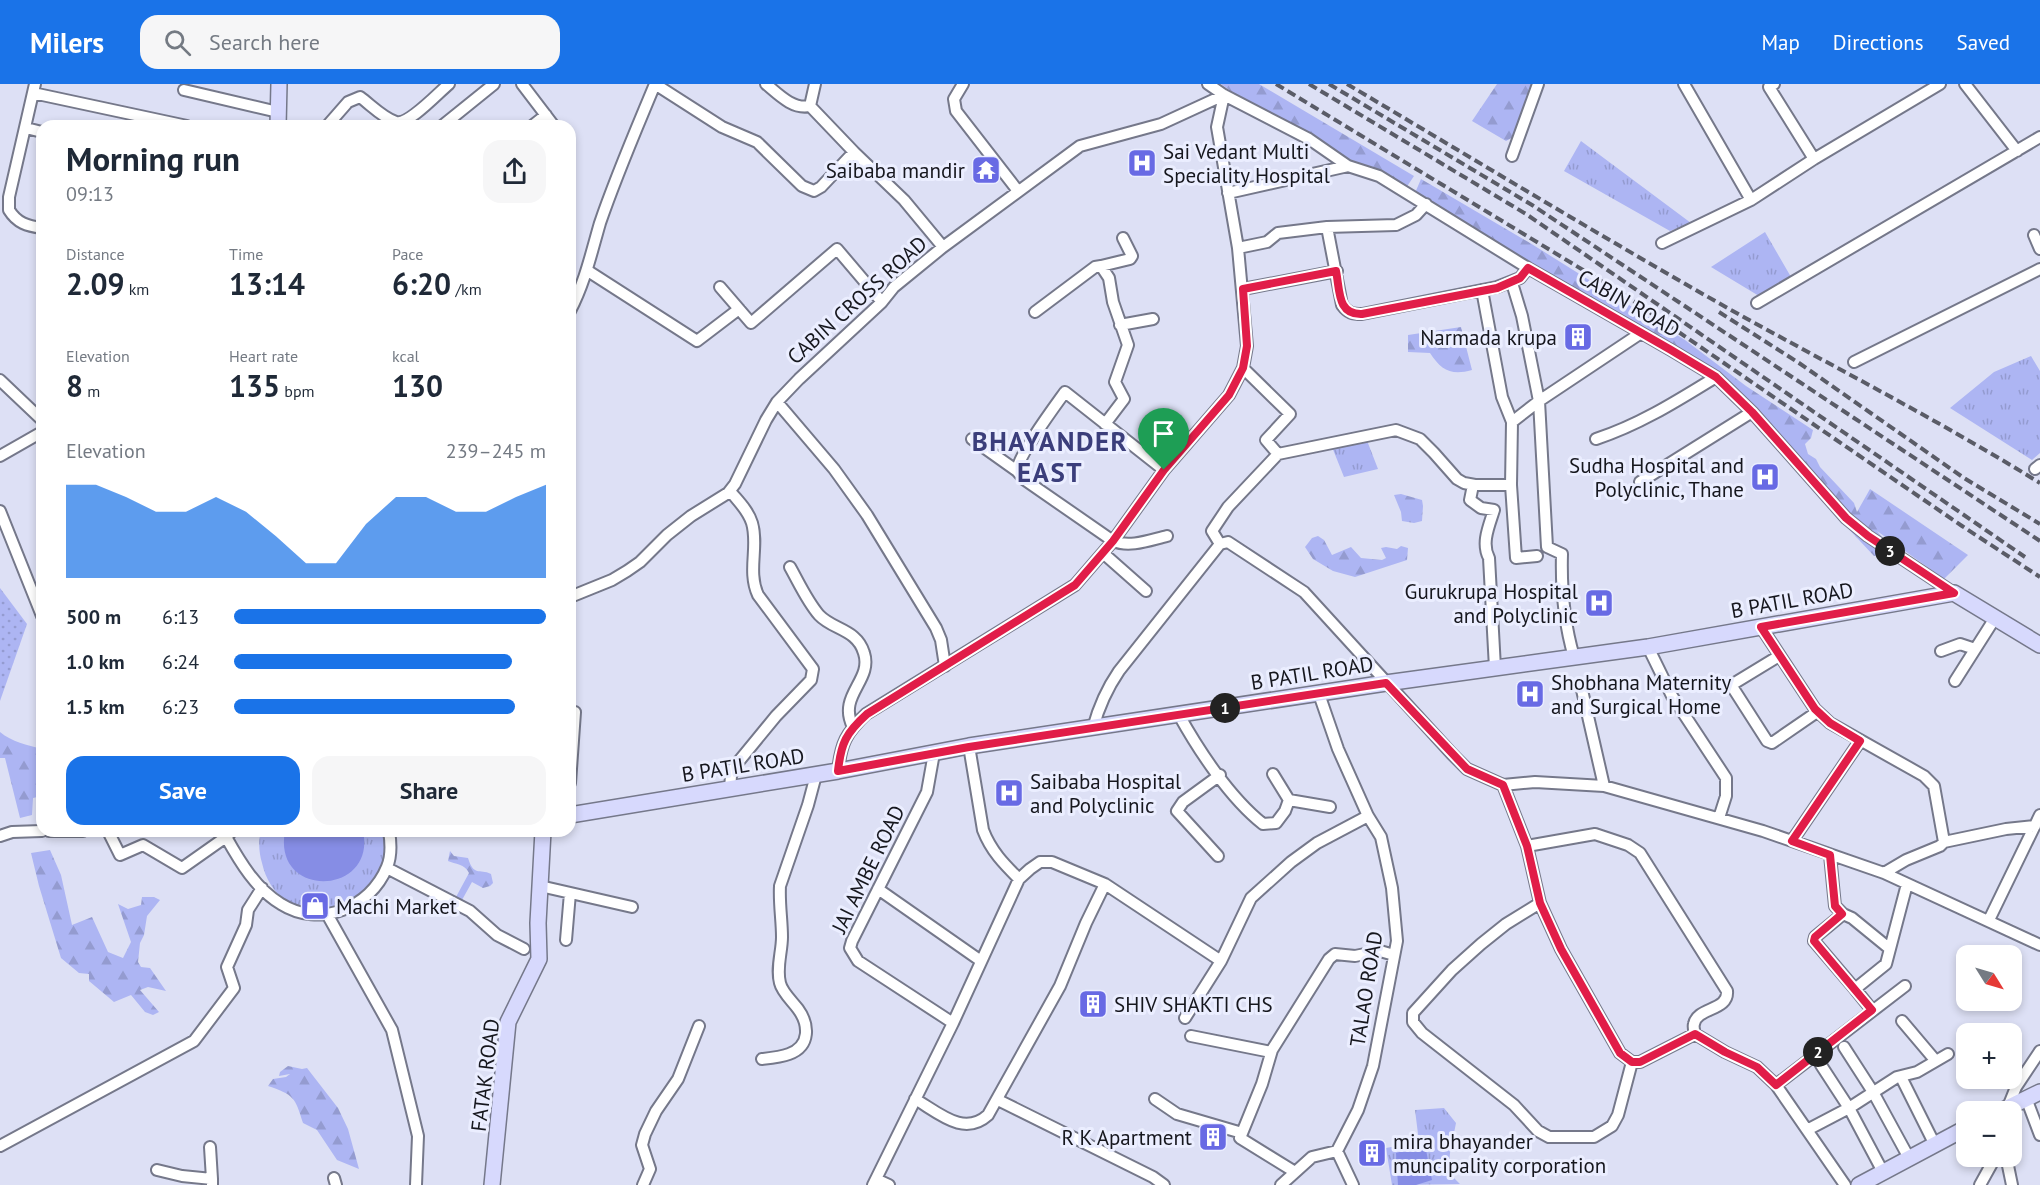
<!DOCTYPE html>
<html lang="en">
<head>
<meta charset="utf-8">
<style>
  body { margin:0; font-family:"PT Sans",sans-serif; background:#f6f6f7; color:#1f2937; height:100vh; display:flex; flex-direction:column; font-size:22px; white-space:nowrap }
  * { box-sizing:border-box; margin:0 }
  p { font-size:20px; color:#747a83 }
  .icon { flex:none; width:33px; height:33px; fill:none; stroke:currentColor; stroke-width:2; stroke-linecap:round; stroke-linejoin:round }
  .map { position:relative; flex:1; overflow:hidden }
  .sheet { position:absolute; left:36px; top:36px; width:540px; height:717px; display:flex; flex-direction:column; background:#fff; border-radius:18px; box-shadow:0 3px 9px #0003 }
  .sheet>* { flex:none }
  .needle { width:39px; rotate:127deg }
  .buttons { position:absolute; left:1956px; top:861px; display:grid; gap:12px }
  .buttons a { display:grid; place-items:center; width:66px; height:66px; border-radius:12px; background:#fff; box-shadow:0 3px 9px #0003; font-size:30px }
  .pin { position:absolute; display:grid; place-items:center; width:51px; height:51px; color:#fff; margin:-62px -26px; border-radius:50% 50% 50% 0; rotate:-45deg; box-shadow:0 0 6px #0007 }
  .pin .icon { rotate:45deg }
  .km { position:absolute; width:30px; height:30px; margin:-15px; border-radius:50%; background:#222; color:#fff; font-size:16px; line-height:30px; text-align:center }
  .round { display:grid; place-items:center; flex:none; width:63px; height:63px; border-radius:18px; background:#f6f6f7 }
  .head { display:flex; align-items:center; justify-content:space-between; height:102px; padding:0 30px }
  h1 { font-size:33px; font-weight:700; line-height:45px }
  .metrics { display:grid; grid-template-columns:repeat(3,1fr); gap:9px; height:102px; padding:6px 30px }
  .metrics div { display:grid; align-content:center }
  .metrics b { font-size:30px; font-weight:700 }
  .metrics small { font-size:16px; font-weight:400 }
  .metrics p { font-size:16px }
  .chart { height:168px; padding:12px 30px }
  .chart p { display:flex; justify-content:space-between }
  .chart svg { width:100%; height:108px; margin-top:6px; fill:#1a73e8; opacity:.7 }
  .cta { display:flex; gap:12px; margin-top:auto; padding:12px 30px }
  .cta a { flex:1; height:69px; border-radius:18px; background:#1a73e8; color:#fff; font-size:24px; font-weight:700; line-height:69px; text-align:center }
  .cta a+a { background:#f6f6f7; color:#1f2937 }
  ul { padding:0 30px; list-style:none; font-size:20px }
  li { display:grid; grid-template-columns:96px 72px 1fr; align-items:center; height:45px }
  li i { height:15px; border-radius:8px; background:#1a73e8 }
  header { display:flex; align-items:center; gap:36px; box-sizing:border-box; height:84px; padding:0 30px; background:#1a73e8; color:#fff }
  header strong { font-size:28px }
  nav { display:flex; gap:33px; margin-inline-start:auto; font-size:21px }
  .search { width:420px; height:54px; background:#f6f6f7; display:flex; align-items:center; gap:15px; box-sizing:border-box; padding:0 21px; border-radius:18px; color:#747a83; font-size:22px }
  .map>svg:first-child { display:block }
  .grass { fill:url(#grass-dots) }
  .forest { fill:url(#forest-firs) }
  .park { fill:url(#park-tufts) }
  .water { fill:#868de5 }
  .lines { fill:none; stroke-linecap:round; stroke-linejoin:round }
  .minor-casing { stroke:#75788a; stroke-width:14 }
  .secondary-casing { stroke:#75788a; stroke-width:18 }
  .minor { stroke:#fff; stroke-width:10 }
  .secondary { stroke:#d7d9fd; stroke-width:15 }
  .rail { stroke:#5a5c67; stroke-width:4; stroke-dasharray:9 4.5; stroke-linecap:butt }
  .route-casing { stroke:#fff; stroke-width:12 }
  .route { stroke:#e11d48; stroke-width:8 }
  .labels { text-anchor:middle; dominant-baseline:central; stroke-width:6; stroke-linejoin:round; paint-order:stroke }
  .poi-label { font-size:21px; fill:#16171e; stroke:#ebeeff; text-anchor:start }
  .street-label { font-size:21px; fill:#16171e; stroke:#ebeeff }
  .district-label { font-size:27px; font-weight:bold; letter-spacing:1.5px; fill:#3b3e7b; stroke:#ebeeff }
</style>
</head>
<body>
<header>
<strong>Milers</strong>
<div class="search"><svg class="icon" aria-label="search" viewBox="0 0 24 24"><circle cx="10" cy="10" r="6"/><path d="M15 15l6 6"/></svg>Search here</div>
<nav><a>Map</a><a>Directions</a><a>Saved</a></nav>
</header>
<div class="map">
<svg width="2040" height="1101" viewBox="0 0 2040 1101">
  <defs>
    <pattern id="grass-dots" width="8" height="8" patternUnits="userSpaceOnUse" patternTransform="scale(1.5)"><rect width="8" height="8" fill="#adb5f3"/><path d="M2 2h.1M6 6h.1" fill="none" stroke="#949bd0" stroke-width="1.8" stroke-linecap="round"/></pattern>
    <pattern id="forest-firs" width="22" height="20" patternUnits="userSpaceOnUse" patternTransform="scale(1.5)"><rect width="22" height="20" fill="#adb5f3"/><path d="M5 1l3.5 6h-7zM16 11l3.5 6h-7z" fill="#949bd0"/></pattern>
    <pattern id="park-tufts" width="24" height="20" patternUnits="userSpaceOnUse" patternTransform="scale(1.5)"><rect width="24" height="20" fill="#adb5f3"/><path d="M3 7l-1-3M5 7V3M7 7l1-3M15 17l-1-3M17 17v-4M19 17l1-3" fill="none" stroke="#949bd0"/></pattern>
  </defs>
  <rect width="100%" height="100%" fill="#dde0f5"/>
  <path class="grass" d="M0 504 27 540 0 617Z"/>
  <path class="forest" d="M1221 0H1259L1414 92 1404 107 1243 16Z
    M1497 0H1535L1517 51 1506 57 1472 37Z
    M1421 95 1530 159 1685 256 1746 302 1813 346 1811 354 1805 360 1808 370 1816 375 1820 383 1854 419 1857 428 1870 405 1968 471 1944 495 1877 447 1888 460 1881 471 1874 472 1815 409 1760 342 1726 306 1415 109Z
    M1461 243 1472 286C1451 292 1441 286 1430 269L1408 268V251Z
    M1401 410 1422 416 1423 422 1422 437 1414 439 1402 437 1401 428 1394 411Z
    M1318 452 1324 456 1332 471 1351 463 1361 474 1382 476 1386 474 1381 464 1386 463 1397 465 1401 462 1408 464 1407 476 1355 493 1333 487 1313 475 1305 463 1312 454Z
    M0 648C12 658 27 661 42 665V712L33 714 32 731 20 734 5 674H0Z
    M50 766 61 791 72 841 92 833 108 868 123 874 131 858 118 820 128 825 141 821 142 813H154L160 816 147 832 144 851 140 859 138 878 141 883 150 884 166 907 148 903 140 906 159 928 153 931 145 928 131 911 114 918 89 897V890L79 889 61 874 39 802 31 769Z
    M450 767 454 772 468 774C474 793 479 784 491 790L493 799 490 802 483 804 472 798 462 816 456 813 469 789C465 780 455 780 448 777Z
    M288 982 302 985 307 984 338 1024 348 1045 359 1085 337 1076 317 1046 303 1039C295 1013 294 1011 268 1002L273 995 286 993 290 990 279 992 280 988Z"/>
  <path class="park" d="M1581 57 1691 139 1670 147 1564 87Z
    M1765 148 1791 193 1759 212 1711 183Z
    M2031 272 2040 287V369L2032 376 1950 324 1994 288Z
    M1366 354 1378 385 1344 393 1332 363Z
    M261 747H386C395 833 280 858 262 779 259 769 258 757 261 747Z
    M1444 1024 1456 1039 1450 1069 1448 1088 1460 1100 1392 1101 1386 1064 1419 1058 1415 1026Z"/>
  <path class="water" d="M285 747H363C377 812 272 816 285 747Z
    M1425 1061 1432 1096 1416 1101H1398L1396 1069Z"/>
  <g class="lines">
    <g class="minor-casing">
      <path id="minor" d="M35 0 9 113V126C17 139 27 142 42 144
        M522 0 554 42
        M766 0C778 10 793 26 810 22
        M815 0 810 22 854 68
        M963 0 954 15 956 27 1018 107
        M1208 0 1224 11 1309 55 1348 82
        M1684 0 1751 116
        M1774 0 1769 3 1814 75
        M1965 0 2017 67
        M184 6 278 28
        M33 9 187 42
        M327 42 348 18 360 13C371 21 383 34 396 38 409 41 438 9 449 0
        M442 42 494 0
        M532 42 546 31
        M26 44 42 48
        M1512 72 1538 0
        M1228 109 1348 82 1379 92 1528 184 1671 266 1716 293 1752 328 1846 434 1868 452 1954 509
        M1426 120 1416 131 1396 141 1327 143 1342 221C1348 229 1352 230 1362 230L1497 203 1520 194 1528 184
        M2034 151 2040 165
        M1662 159 1751 116 1814 75 1940 0
        M1238 164 1267 158 1278 149 1327 143
        M1101 182 1130 175 1132 172 1123 154
        M588 187 697 257 739 225
        M1512 199 1522 232 1539 317 1547 463 1562 470C1561 505 1564 539 1574 573
        M720 203 751 239 837 165 882 218
        M1243 205 1337 187
        M1482 206 1502 313 1512 338 1511 401 1516 474 1537 472
        M1757 219 2040 53
        M570 227C585 198 591 170 600 139 616 92 636 46 655 0L722 43 757 58 802 102 814 107 821 103 854 68 904 116 943 163
        M1035 228 1095 183 1101 182 1109 194 1113 218 1128 261 1115 298 1124 315 1105 340
        M1120 241 1153 235
        M1854 278 2040 185
        M0 296 42 336
        M777 318 834 385 867 431 936 544 941 556 945 582
        M1512 338 1539 317 1641 249
        M972 355 1017 387
        M1596 355C1639 341 1677 317 1716 293
        M1278 370 1396 346 1420 355 1434 369 1457 395 1464 399 1475 401H1511
        M0 372 42 348
        M2035 385 2040 381
        M1164 386 1065 308C1055 322 1017 373 1017 387L1025 396 1113 457C1130 464 1150 456 1167 452
        M1640 398 1752 328
        M1473 401 1470 416 1481 424 1494 426C1489 442 1481 459 1489 474L1495 584
        M730 407C738 417 748 426 752 439 759 462 747 487 758 511L813 585 811 596 776 632 735 682 731 692 730 705
        M0 427 42 532
        M1220 460 1212 447 1228 423 1278 370 1266 356 1290 330 1243 284
        M1103 469 1146 507
        M790 483C799 499 807 517 819 531 833 546 857 545 864 569 873 597 837 611 853 643
        M570 513 612 496 627 487 640 478 667 451 691 432 728 409 735 400 766 336 777 318 799 295 882 218 894 203 943 163 1080 62 1161 40 1224 11
        M1761 543 1815 625 1830 639 1924 692 1934 702 1944 758
        M1648 563 1672 612 1726 694V712L1719 734
        M1941 567 1960 560 1975 565
        M1779 572 1733 600V604L1767 657 1772 659 1817 628
        M1955 597 1995 534
        M1582 606 1604 702
        M1319 610 1338 665 1368 732 1381 753 1392 804 1397 857 1373 982 1358 1026 1337 1067 1353 1101
        M1179 631C1199 667 1230 714 1263 740L1276 739 1285 727 1289 716 1273 690
        M1093 644C1099 622 1106 606 1119 587L1220 460 1228 458 1304 508 1452 670 1467 685 1503 701 1527 762 1540 819 1561 865 1620 969 1632 978H1640L1695 950 1725 968 1757 983 1776 1001 1845 1101
        M969 662 983 746C991 767 1004 780 1019 795L1030 785 1040 778H1052L1105 800 1221 877 1185 934
        M838 687C841 659 846 649 866 630L1075 501 1113 457 1164 386 1229 311 1243 284 1247 262 1238 164 1217 43 1224 11
        M570 699 575 628
        M1503 701 1535 698 1604 702 1763 747 1884 789 2040 861
        M1289 716 1330 723
        M49 747H83
        M108 747 120 771 143 761 182 784 226 753
        M232 747 226 753C240 778 256 805 281 820 319 844 370 825 387 783 392 771 391 759 389 747
        M0 752 12 748 42 747
        M1792 757 1860 657
        M1527 762 1595 750 1628 761 1640 769 1727 907C1729 927 1697 923 1694 940 1693 943 1694 946 1695 950
        M1830 771 1835 822 1843 830 1852 834 1890 865
        M1218 772 1177 727 1183 718 1220 691
        M387 784 470 827 497 851 524 865
        M1884 789 1906 776 1940 762 1944 758 2006 745 2035 742
        M540 802 632 823
        M878 805 981 877
        M1540 819 1506 840 1481 860 1452 886 1413 929V938L1422 949 1514 1021 1538 1047 1549 1053H1594L1612 1042 1618 1031 1632 978
        M327 830 392 946 418 1052 416 1101
        M1843 830 1815 853 1814 857 1855 905
        M1989 836 2040 731
        M566 856 570 809
        M1221 877 1251 814 1291 778 1317 759 1368 732
        M1872 926 1855 905 1886 880 1907 800
        M1902 937 1935 976
        M953 939 1019 795
        M1191 952 1271 968
        M1844 963 1873 1008 1909 1074
        M762 975C771 974 781 973 789 970 811 962 809 940 798 925 792 917 782 908 780 899 776 884 782 868 782 853 782 836 779 820 780 802L808 721 816 691
        M1821 981 1849 1024 1883 1088
        M1901 993 1935 1061
        M1776 1001 1905 902
        M2026 1014 2040 1051
        M915 1015C939 1029 964 1053 988 1031L1060 902 1086 839 1105 800
        M1155 1015 1177 1030 1242 1049
        M998 1016 1153 1093 1164 1101
        M2008 1023 2016 1003 2040 967
        M1807 1046 1849 1024 1897 993 1917 988 1948 970
        M0 1062 194 957 234 904 227 883 246 841 248 826 262 804
        M210 1063 212 1095
        M2006 1072 2012 1101
        M157 1086 182 1092 212 1095V1101
        M1295 1088 1240 1054 1262 1000 1272 966 1329 875 1335 870 1355 872 1380 867 1394 871
        M334 1094 336 1101
        M876 1095 889 1101
        M643 1101 650 1085 642 1061 645 1050 656 1027 678 995 699 942
        M873 1101 953 939 858 877 850 864 852 857 927 708 934 669
        M1281 1101 1312 1073 1337 1067
        M1980 1101 1996 1072"/>
    </g>
    <g class="secondary-casing">
      <path id="secondary" d="M278 42 279 0
        M570 731 838 687 969 662 1386 599 1648 563 1954 509 2040 561
        M1999 1028 2040 1008
        M492 1101 508 938 539 875 538 839 543 747
        M1859 1101 1966 1044"/>
    </g>
    <use href="#minor" class="minor"/>
    <use href="#secondary" class="secondary"/>
    <path class="rail" d="M1276 0 1626 212 1962 442 2040 493
      M1309 0 1526 130 2025 473
      M1329 0 1532 121 2040 457
      M1347 0C1475 76 1602 153 1731 226 1834 283 1940 337 2040 399
      M1719 228 1799 279 1964 394 2040 440"/>
  </g>
  <g class="lines">
    <g class="route-casing">
      <path id="route" d="M1528 184 1671 266 1716 293 1752 328 1846 434 1868 452 1954 509 1761 543 1815 625 1830 639 1860 657 1792 757 1830 771 1835 822 1842 830 1815 853 1814 857 1872 926 1776 1001 1757 983 1725 968 1695 950 1640 978H1632L1620 969 1561 865 1540 819 1527 762 1503 701 1467 685 1386 599 969 663 838 687C841 659 846 649 867 630L1075 501 1113 457 1164 386 1229 311 1243 284 1247 262 1243 205 1336 187C1340 206 1337 231 1362 230L1497 204 1520 194Z"/>
    </g>
    <use href="#route" class="route"/>
  </g>
  <defs>
    <g id="hospital-square" transform="scale(1.5)"><rect x="-9" y="-9" width="18" height="18" rx="4" fill="#686ae4" stroke="#ebeeff"/><path d="M-5-5h3v3.5h4V-5h3V5h-3V1.5h-4V5h-3Z" fill="#fff"/></g>
    <g id="temple-square" transform="scale(1.5)"><rect x="-9" y="-9" width="18" height="18" rx="4" fill="#686ae4" stroke="#ebeeff"/><path d="M0-6L5-2H3V0L6.5 2.5H4V6H1.5V3h-3V6H-4V2.5H-6.5L-3 0V-2H-5Z" fill="#fff"/></g>
    <g id="building-square" transform="scale(1.5)"><rect x="-9" y="-9" width="18" height="18" rx="4" fill="#686ae4" stroke="#ebeeff"/><path d="M-4-6H4V6H1V3H-1V6H-4ZM-2.5-4.3h1.7v1.8h-1.7ZM.8-4.3h1.7v1.8H.8ZM-2.5-1h1.7V.8h-1.7ZM.8-1h1.7V.8H.8Z" fill="#fff"/></g>
    <g id="shop-square" transform="scale(1.5)"><rect x="-9" y="-9" width="18" height="18" rx="4" fill="#686ae4" stroke="#ebeeff"/><path d="M-5-2.5h2.3a2.7 3.5 0 0 1 5.4 0H5L5.5 6h-11ZM-1.5-2.5h3a1.5 2.3 0 0 0-3 0Z" fill="#fff"/></g>
  </defs>
  <g fill-rule="evenodd">
    <use href="#hospital-square" x="1142" y="79"/>
    <use href="#temple-square" x="986" y="86"/>
    <use href="#building-square" x="1578" y="253"/>
    <use href="#hospital-square" x="1765" y="393"/>
    <use href="#hospital-square" x="1599" y="519"/>
    <use href="#hospital-square" x="1530" y="610"/>
    <use href="#hospital-square" x="1009" y="709"/>
    <use href="#shop-square" x="315" y="822"/>
    <use href="#building-square" x="1093" y="920"/>
    <use href="#building-square" x="1213" y="1053"/>
    <use href="#building-square" x="1372" y="1069"/>
  </g>
  <g class="labels">
    <g class="poi-label">
      <text x="1163" y="67">Sai Vedant Multi<tspan x="1163" dy="24">Speciality Hospital</tspan></text>
      <text x="965" y="86" text-anchor="end">Saibaba mandir</text>
      <text x="1557" y="253" text-anchor="end">Narmada krupa</text>
      <text x="1744" y="381" text-anchor="end">Sudha Hospital and<tspan x="1744" dy="24">Polyclinic, Thane</tspan></text>
      <text x="1578" y="507" text-anchor="end">Gurukrupa Hospital<tspan x="1578" dy="24">and Polyclinic</tspan></text>
      <text x="1551" y="598">Shobhana Maternity<tspan x="1551" dy="24">and Surgical Home</tspan></text>
      <text x="1030" y="697">Saibaba Hospital<tspan x="1030" dy="24">and Polyclinic</tspan></text>
      <text x="336" y="822">Machi Market</text>
      <text x="1114" y="920">SHIV SHAKTI CHS</text>
      <text x="1192" y="1053" text-anchor="end">R K Apartment</text>
      <text x="1393" y="1057">mira bhayander<tspan x="1393" dy="24">muncipality corporation</tspan></text>
    </g>
    <g class="street-label">
      <text transform="translate(857 216) rotate(-42)">CABIN CROSS ROAD</text>
      <text transform="translate(1629 219) rotate(30)">CABIN ROAD</text>
      <text transform="translate(1792 516) rotate(-10)">B PATIL ROAD</text>
      <text transform="translate(1312 589) rotate(-9)">B PATIL ROAD</text>
      <text transform="translate(743 681) rotate(-9)">B PATIL ROAD</text>
      <text transform="translate(868 785) rotate(-64)">JAI AMBE ROAD</text>
      <text transform="translate(1366 905) rotate(-81)">TALAO ROAD</text>
      <text transform="translate(485 991) rotate(-83)">FATAK ROAD</text>
    </g>
    <g class="district-label">
      <text x="1050" y="357">BHAYANDER<tspan x="1050" dy="31">EAST</tspan></text>
    </g>
  </g>
</svg>
<div class="buttons">
<a><svg class="needle" viewBox="-14 -14 28 28"><path d="M0-13l5 13h-10z" fill="#e53935"/><path d="M0 13l5-13h-10z" fill="#747a83"/></svg></a>
<a>+</a>
<a>−</a>
</div>
<div class="pin" style="left:1164px;top:386px;background:#1e9e55"><svg class="icon" aria-label="arrive" viewBox="0 0 24 24"><path d="M6 21V4h12l-3 4 3 4H6"/></svg></div>
<b class="km" style="left:1225px;top:624px">1</b>
<b class="km" style="left:1818px;top:968px">2</b>
<b class="km" style="left:1890px;top:467px">3</b>
<section class="sheet">
<div class="head"><div><h1>Morning run</h1><p>09:13</p></div><a class="round"><svg class="icon" aria-label="share" viewBox="0 0 24 24"><path d="M12 15V3M7 8l5-5 5 5M5 13v7h14v-7"/></svg></a></div>
<div class="metrics">
<div><p>Distance</p><b>2.09<small> km</small></b></div>
<div><p>Time</p><b>13:14</b></div>
<div><p>Pace</p><b>6:20<small> /km</small></b></div>
</div>
<div class="metrics">
<div><p>Elevation</p><b>8<small> m</small></b></div>
<div><p>Heart rate</p><b>135<small> bpm</small></b></div>
<div><p>kcal</p><b>130</b></div>
</div>
<div class="chart"><p><span>Elevation</span>239–245 m</p>
<svg viewBox="0 0 160 44" preserveAspectRatio="none"><path d="M0 44V6L10 6L20 11L30 17L40 17L50 11L60 17L70 27L80 38L90 38L100 22L110 11L120 11L130 17L140 17L150 11L160 6V44z"/></svg>
</div>
<ul>
<li><b>500 m</b>6:13<i style="width:100%"></i></li>
<li><b>1.0 km</b>6:24<i style="width:89%"></i></li>
<li><b>1.5 km</b>6:23<i style="width:90%"></i></li>
</ul>
<div class="cta"><a>Save</a><a>Share</a></div>
</section>
</div>
</body>
</html>
